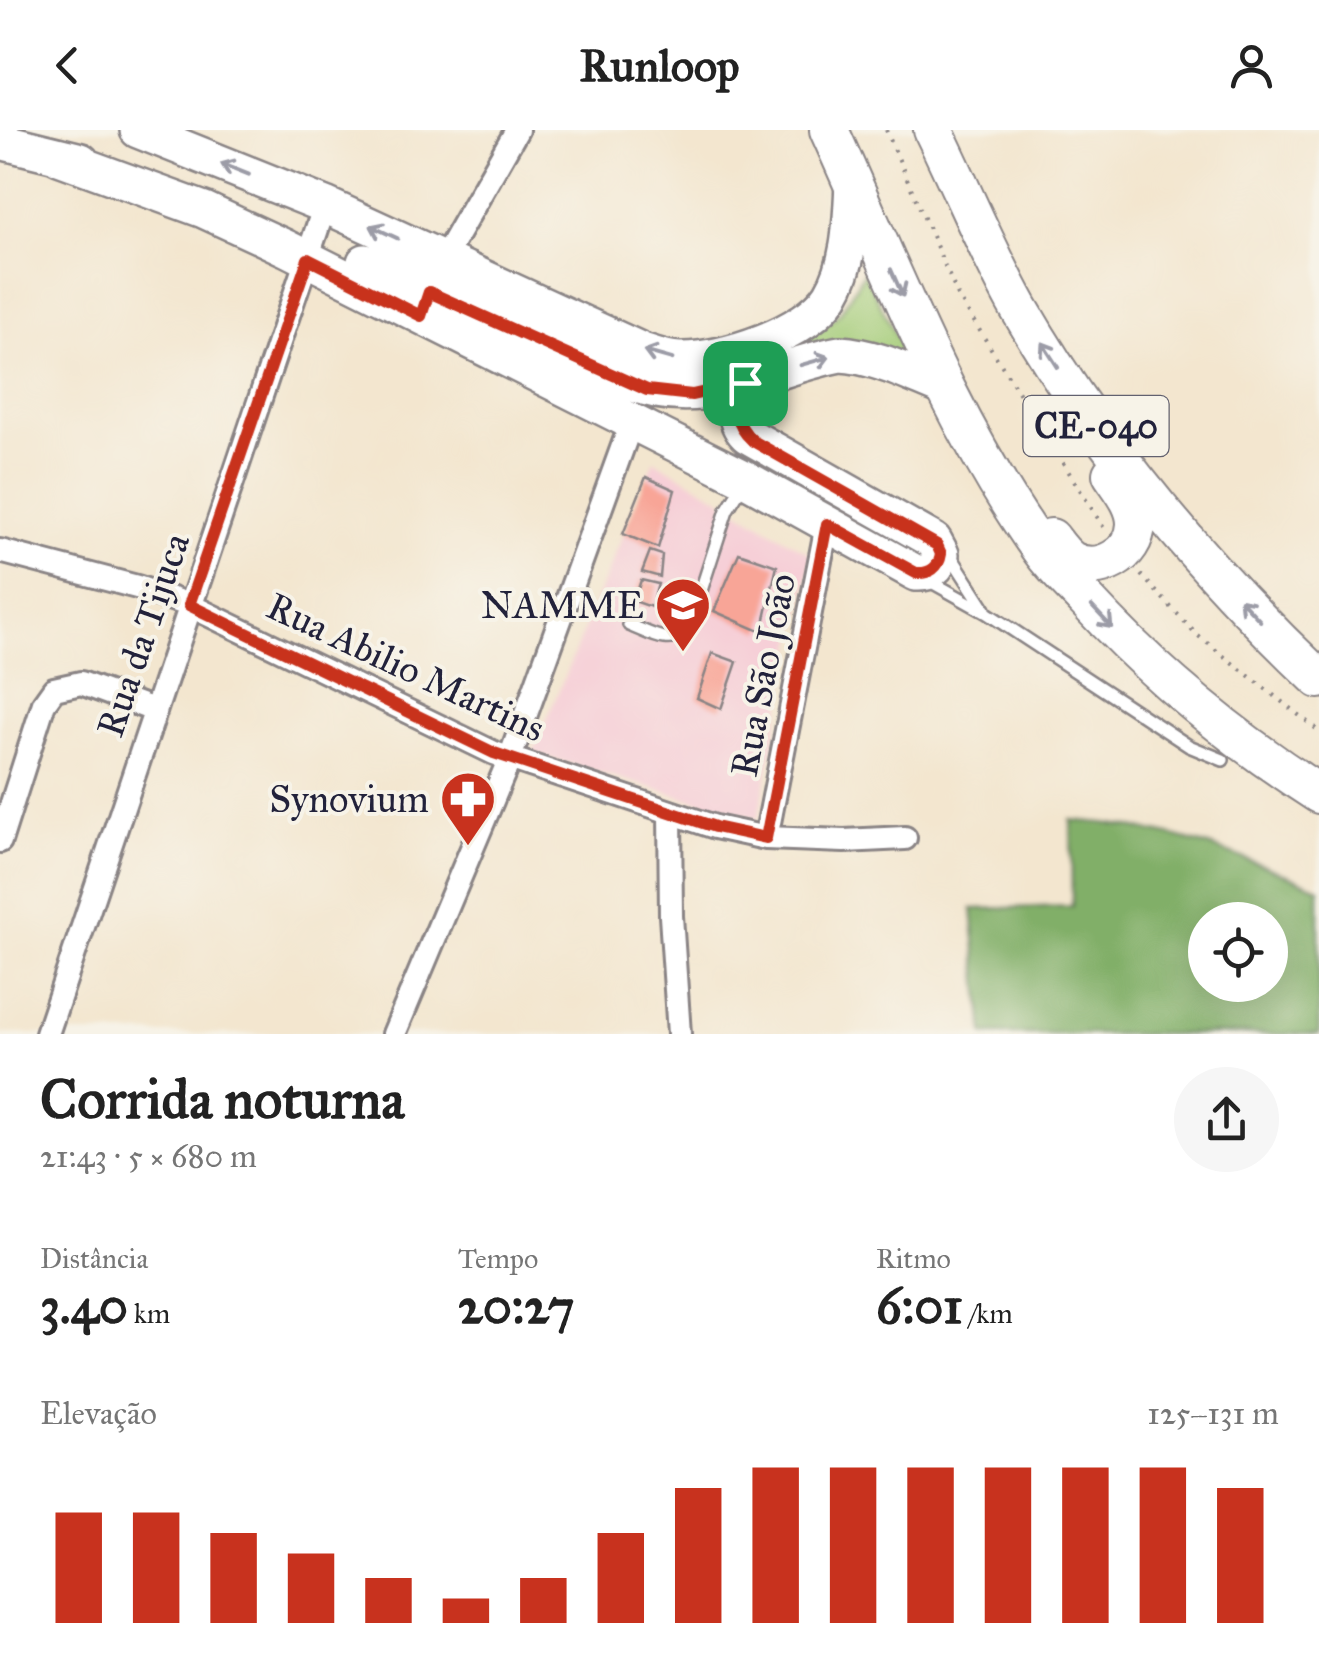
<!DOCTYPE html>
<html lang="pt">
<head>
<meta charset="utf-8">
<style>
  body { margin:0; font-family:"IM FELL Great Primer",serif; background:#f6f6f6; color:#222; height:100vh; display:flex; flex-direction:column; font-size:38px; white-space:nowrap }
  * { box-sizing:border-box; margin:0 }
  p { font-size:32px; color:#767676 }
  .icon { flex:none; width:55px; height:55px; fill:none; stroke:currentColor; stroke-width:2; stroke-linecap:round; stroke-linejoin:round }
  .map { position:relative; height:904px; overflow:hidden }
  .panel { display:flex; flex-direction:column; background:#fff; flex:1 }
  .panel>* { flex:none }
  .controls { position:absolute; left:1188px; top:772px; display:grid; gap:20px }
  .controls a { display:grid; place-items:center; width:100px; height:100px; border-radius:50%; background:#fff; box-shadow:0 10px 40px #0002; font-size:50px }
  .pin { position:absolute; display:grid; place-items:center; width:85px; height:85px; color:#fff; margin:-42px; border-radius:20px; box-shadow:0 5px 15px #0006 }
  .round { display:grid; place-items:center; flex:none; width:105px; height:105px; border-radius:52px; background:#f6f6f6 }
  .head { display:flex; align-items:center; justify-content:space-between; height:170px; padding:0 40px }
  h1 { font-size:55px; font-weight:800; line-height:75px }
  .stats { display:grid; grid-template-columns:repeat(3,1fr); gap:15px; height:170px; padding:10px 40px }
  .stats div { display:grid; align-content:center }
  .stats b { font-size:50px; font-weight:800 }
  .stats small { font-size:28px; font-weight:400 }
  .stats p { font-size:28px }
  .chart { height:280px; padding:20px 40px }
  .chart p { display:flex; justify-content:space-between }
  .chart svg { width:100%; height:180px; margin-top:10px; stroke:#c8321e; stroke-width:6 }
  header { display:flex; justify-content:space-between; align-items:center; height:130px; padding:0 40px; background:#fff; font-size:45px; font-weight:800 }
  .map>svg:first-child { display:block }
  .built { fill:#f6cfd7 }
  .green { fill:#a2cb76; stroke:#627658; stroke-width:2.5 }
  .forest { fill:#81af67; stroke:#526851; stroke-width:2.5; fill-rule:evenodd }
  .building { fill:#f8a597 }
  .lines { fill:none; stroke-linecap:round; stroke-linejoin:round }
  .service-casing { stroke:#8a8485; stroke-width:16 }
  .minor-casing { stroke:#8a8485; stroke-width:28 }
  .primary-casing { stroke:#8a8485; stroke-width:40 }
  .trunk-casing { stroke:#8a8485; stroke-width:42 }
  .path { stroke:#8a8485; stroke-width:4; stroke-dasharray:2.5 8; stroke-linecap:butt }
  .service { stroke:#fff; stroke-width:11 }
  .minor { stroke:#fff; stroke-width:22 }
  .primary { stroke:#fff; stroke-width:35 }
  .trunk { stroke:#fff; stroke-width:38 }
  .oneway { stroke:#9c9ca7 }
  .route-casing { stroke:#fff; stroke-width:20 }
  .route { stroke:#c8321e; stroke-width:12 }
  .labels { text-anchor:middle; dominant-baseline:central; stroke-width:8; stroke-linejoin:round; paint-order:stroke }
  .shield { fill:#f7f3e8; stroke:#62616f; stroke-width:2.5 }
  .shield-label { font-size:35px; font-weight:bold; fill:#22223b }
  .poi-label { font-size:38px; fill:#22223b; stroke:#f7f3e8; text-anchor:end }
  .street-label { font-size:38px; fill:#22223b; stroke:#f7f3e8 }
</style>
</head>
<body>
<header><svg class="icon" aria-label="back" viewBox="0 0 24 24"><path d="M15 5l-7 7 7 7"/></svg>Runloop<svg class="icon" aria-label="person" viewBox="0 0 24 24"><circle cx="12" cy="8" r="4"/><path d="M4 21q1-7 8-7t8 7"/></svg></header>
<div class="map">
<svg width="1319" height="904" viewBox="0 0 1319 904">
  <rect width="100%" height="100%" fill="#f7f3e8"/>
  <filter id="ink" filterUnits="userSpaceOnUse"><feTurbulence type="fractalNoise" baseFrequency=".01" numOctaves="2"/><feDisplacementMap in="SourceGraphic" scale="20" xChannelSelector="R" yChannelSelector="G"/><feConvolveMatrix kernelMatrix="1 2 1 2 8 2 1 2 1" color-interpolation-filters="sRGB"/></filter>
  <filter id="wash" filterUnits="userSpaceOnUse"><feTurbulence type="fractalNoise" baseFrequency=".0048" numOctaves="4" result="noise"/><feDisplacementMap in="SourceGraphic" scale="40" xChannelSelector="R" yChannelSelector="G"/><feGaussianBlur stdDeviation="2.25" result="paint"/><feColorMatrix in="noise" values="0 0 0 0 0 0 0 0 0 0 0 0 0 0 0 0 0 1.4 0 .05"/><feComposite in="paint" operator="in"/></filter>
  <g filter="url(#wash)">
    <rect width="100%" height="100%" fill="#f3e6cf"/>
    <path class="built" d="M654 330 725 371 723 378 733 384 737 380 812 425 758 689 533 623Z"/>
    <path class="green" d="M864 142 907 227 732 247 643 235 814 204 840 183Z"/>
    <path class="forest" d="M1071 690C1165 696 1232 722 1319 758V904H984L972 779 1072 776ZM1205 790H1270V855H1205Z"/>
    <g id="blocks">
      <path class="building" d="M646 347 675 360 658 418 623 404Z
        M650 421 662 425 660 447 642 442Z
        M739 423 777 436 762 502 714 481Z
        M641 450 658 454 651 477 634 471Z
        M712 523 737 532 721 579 697 568Z"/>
    </g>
  </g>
  <g filter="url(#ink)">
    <use href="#blocks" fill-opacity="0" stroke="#8a8485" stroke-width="2.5"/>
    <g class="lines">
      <g class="service-casing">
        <path id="service" d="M949 423 985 479
          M928 450 987 483 1189 616 1223 630
          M629 495C650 503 669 517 688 501L727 380 744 353"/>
      </g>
      <g class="minor-casing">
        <path id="minor" d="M437 140 517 0
          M0 421 137 457 189 475 494 623 715 697 766 708 844 711 905 708
          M670 682 671 786 679 904
          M766 708 827 395
          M0 711 44 573 54 559 81 553 154 580
          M47 904 325 75
          M394 904 510 628 632 291"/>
      </g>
      <g class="primary-casing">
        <path id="primary" d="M138 0 325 75 642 221C654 225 667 230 680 230 723 231 807 203 831 165 851 132 851 90 853 53
          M0 11 81 31
          M59 27 204 80 286 118 746 349 916 443C929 444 939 438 941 424L934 411 747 305C733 291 733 269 745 253
          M365 132 627 252C709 283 761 239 840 224 876 226 910 244 943 257"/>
      </g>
      <g class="trunk-casing">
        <path id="trunk" d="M829 0C894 143 949 291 1041 420 1054 438 1071 454 1086 470 1156 546 1233 609 1319 664
          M933 0C962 59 987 121 1019 178 1098 315 1204 440 1319 549
          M1051 408C1057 416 1063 425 1072 431 1099 445 1135 425 1136 394 1136 375 1122 359 1112 344"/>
      </g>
      <path class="path" d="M886 0 958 166 1104 398
        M1141 445 1197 505 1319 601"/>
      <use href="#service" class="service"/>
      <use href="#minor" class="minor"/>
      <use href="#primary" class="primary"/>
      <use href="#trunk" class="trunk"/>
    </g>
    <defs><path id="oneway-shaft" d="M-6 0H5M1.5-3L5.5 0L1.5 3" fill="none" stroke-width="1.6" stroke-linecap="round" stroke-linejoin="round" transform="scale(2.5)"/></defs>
    <g class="oneway">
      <use href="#oneway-shaft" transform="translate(235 39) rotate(-158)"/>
      <use href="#oneway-shaft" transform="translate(384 102) rotate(-155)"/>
      <use href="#oneway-shaft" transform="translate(897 153) rotate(66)"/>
      <use href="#oneway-shaft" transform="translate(658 225) rotate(-164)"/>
      <use href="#oneway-shaft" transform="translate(1050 225) rotate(-123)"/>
      <use href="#oneway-shaft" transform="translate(815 231) rotate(-16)"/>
      <use href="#oneway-shaft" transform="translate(1250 480) rotate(-133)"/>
      <use href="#oneway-shaft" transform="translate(1102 487) rotate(47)"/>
    </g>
  </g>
  <g class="lines" filter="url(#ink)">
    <g class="route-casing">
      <path id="route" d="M308 129 421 186 429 162 647 260 692 265 745 253C731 274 735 295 753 311L937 415 941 424C939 438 929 444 916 443L827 394 766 708 715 697 494 623 189 475Z"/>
    </g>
    <use href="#route" class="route"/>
  </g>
  <defs>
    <g id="school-pin" transform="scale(2.875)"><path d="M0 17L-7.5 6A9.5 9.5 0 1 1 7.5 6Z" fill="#c8321e" stroke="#f7f3e8"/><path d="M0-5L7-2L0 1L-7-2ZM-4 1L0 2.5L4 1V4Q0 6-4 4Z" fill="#fff"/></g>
    <g id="pharmacy-pin" transform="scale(2.875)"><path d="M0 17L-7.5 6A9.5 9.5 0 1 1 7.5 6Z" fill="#c8321e" stroke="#f7f3e8"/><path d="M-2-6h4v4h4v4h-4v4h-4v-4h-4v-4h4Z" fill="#fff"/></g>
  </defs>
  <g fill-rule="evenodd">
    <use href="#school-pin" x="683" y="475"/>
    <use href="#pharmacy-pin" x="468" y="669"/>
  </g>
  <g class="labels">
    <rect class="shield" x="1023.5" y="266" width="145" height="60" rx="8"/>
    <g class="shield-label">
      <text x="1096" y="296">CE-040</text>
    </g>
    <g class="poi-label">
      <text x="644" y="475">NAMME</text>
      <text x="429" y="669">Synovium</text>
    </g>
    <g class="street-label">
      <text transform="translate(143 505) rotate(-71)">Rua da Tijuca</text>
      <text transform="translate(406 537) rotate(25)">Rua Abilio Martins</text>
      <text transform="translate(763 545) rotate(-79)">Rua São João</text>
    </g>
  </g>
</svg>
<div class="controls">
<a><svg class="icon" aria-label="locate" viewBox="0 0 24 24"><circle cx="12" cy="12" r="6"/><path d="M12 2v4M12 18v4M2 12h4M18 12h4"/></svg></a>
</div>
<div class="pin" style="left:745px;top:253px;background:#1e9e55"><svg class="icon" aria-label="arrive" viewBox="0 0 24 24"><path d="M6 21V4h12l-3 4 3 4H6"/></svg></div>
</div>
<section class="panel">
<div class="head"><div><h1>Corrida noturna</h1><p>21:43 · 5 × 680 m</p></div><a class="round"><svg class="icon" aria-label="share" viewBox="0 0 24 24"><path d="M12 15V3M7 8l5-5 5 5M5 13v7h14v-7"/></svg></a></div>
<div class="stats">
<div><p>Distância</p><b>3.40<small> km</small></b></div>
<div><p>Tempo</p><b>20:27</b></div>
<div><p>Ritmo</p><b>6:01<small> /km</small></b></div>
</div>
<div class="chart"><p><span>Elevação</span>125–131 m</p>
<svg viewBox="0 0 160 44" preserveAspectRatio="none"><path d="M5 44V17M15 44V17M25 44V22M35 44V27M45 44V33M55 44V38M65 44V33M75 44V22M85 44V11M95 44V6M105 44V6M115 44V6M125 44V6M135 44V6M145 44V6M155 44V11"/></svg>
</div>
</section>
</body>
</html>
